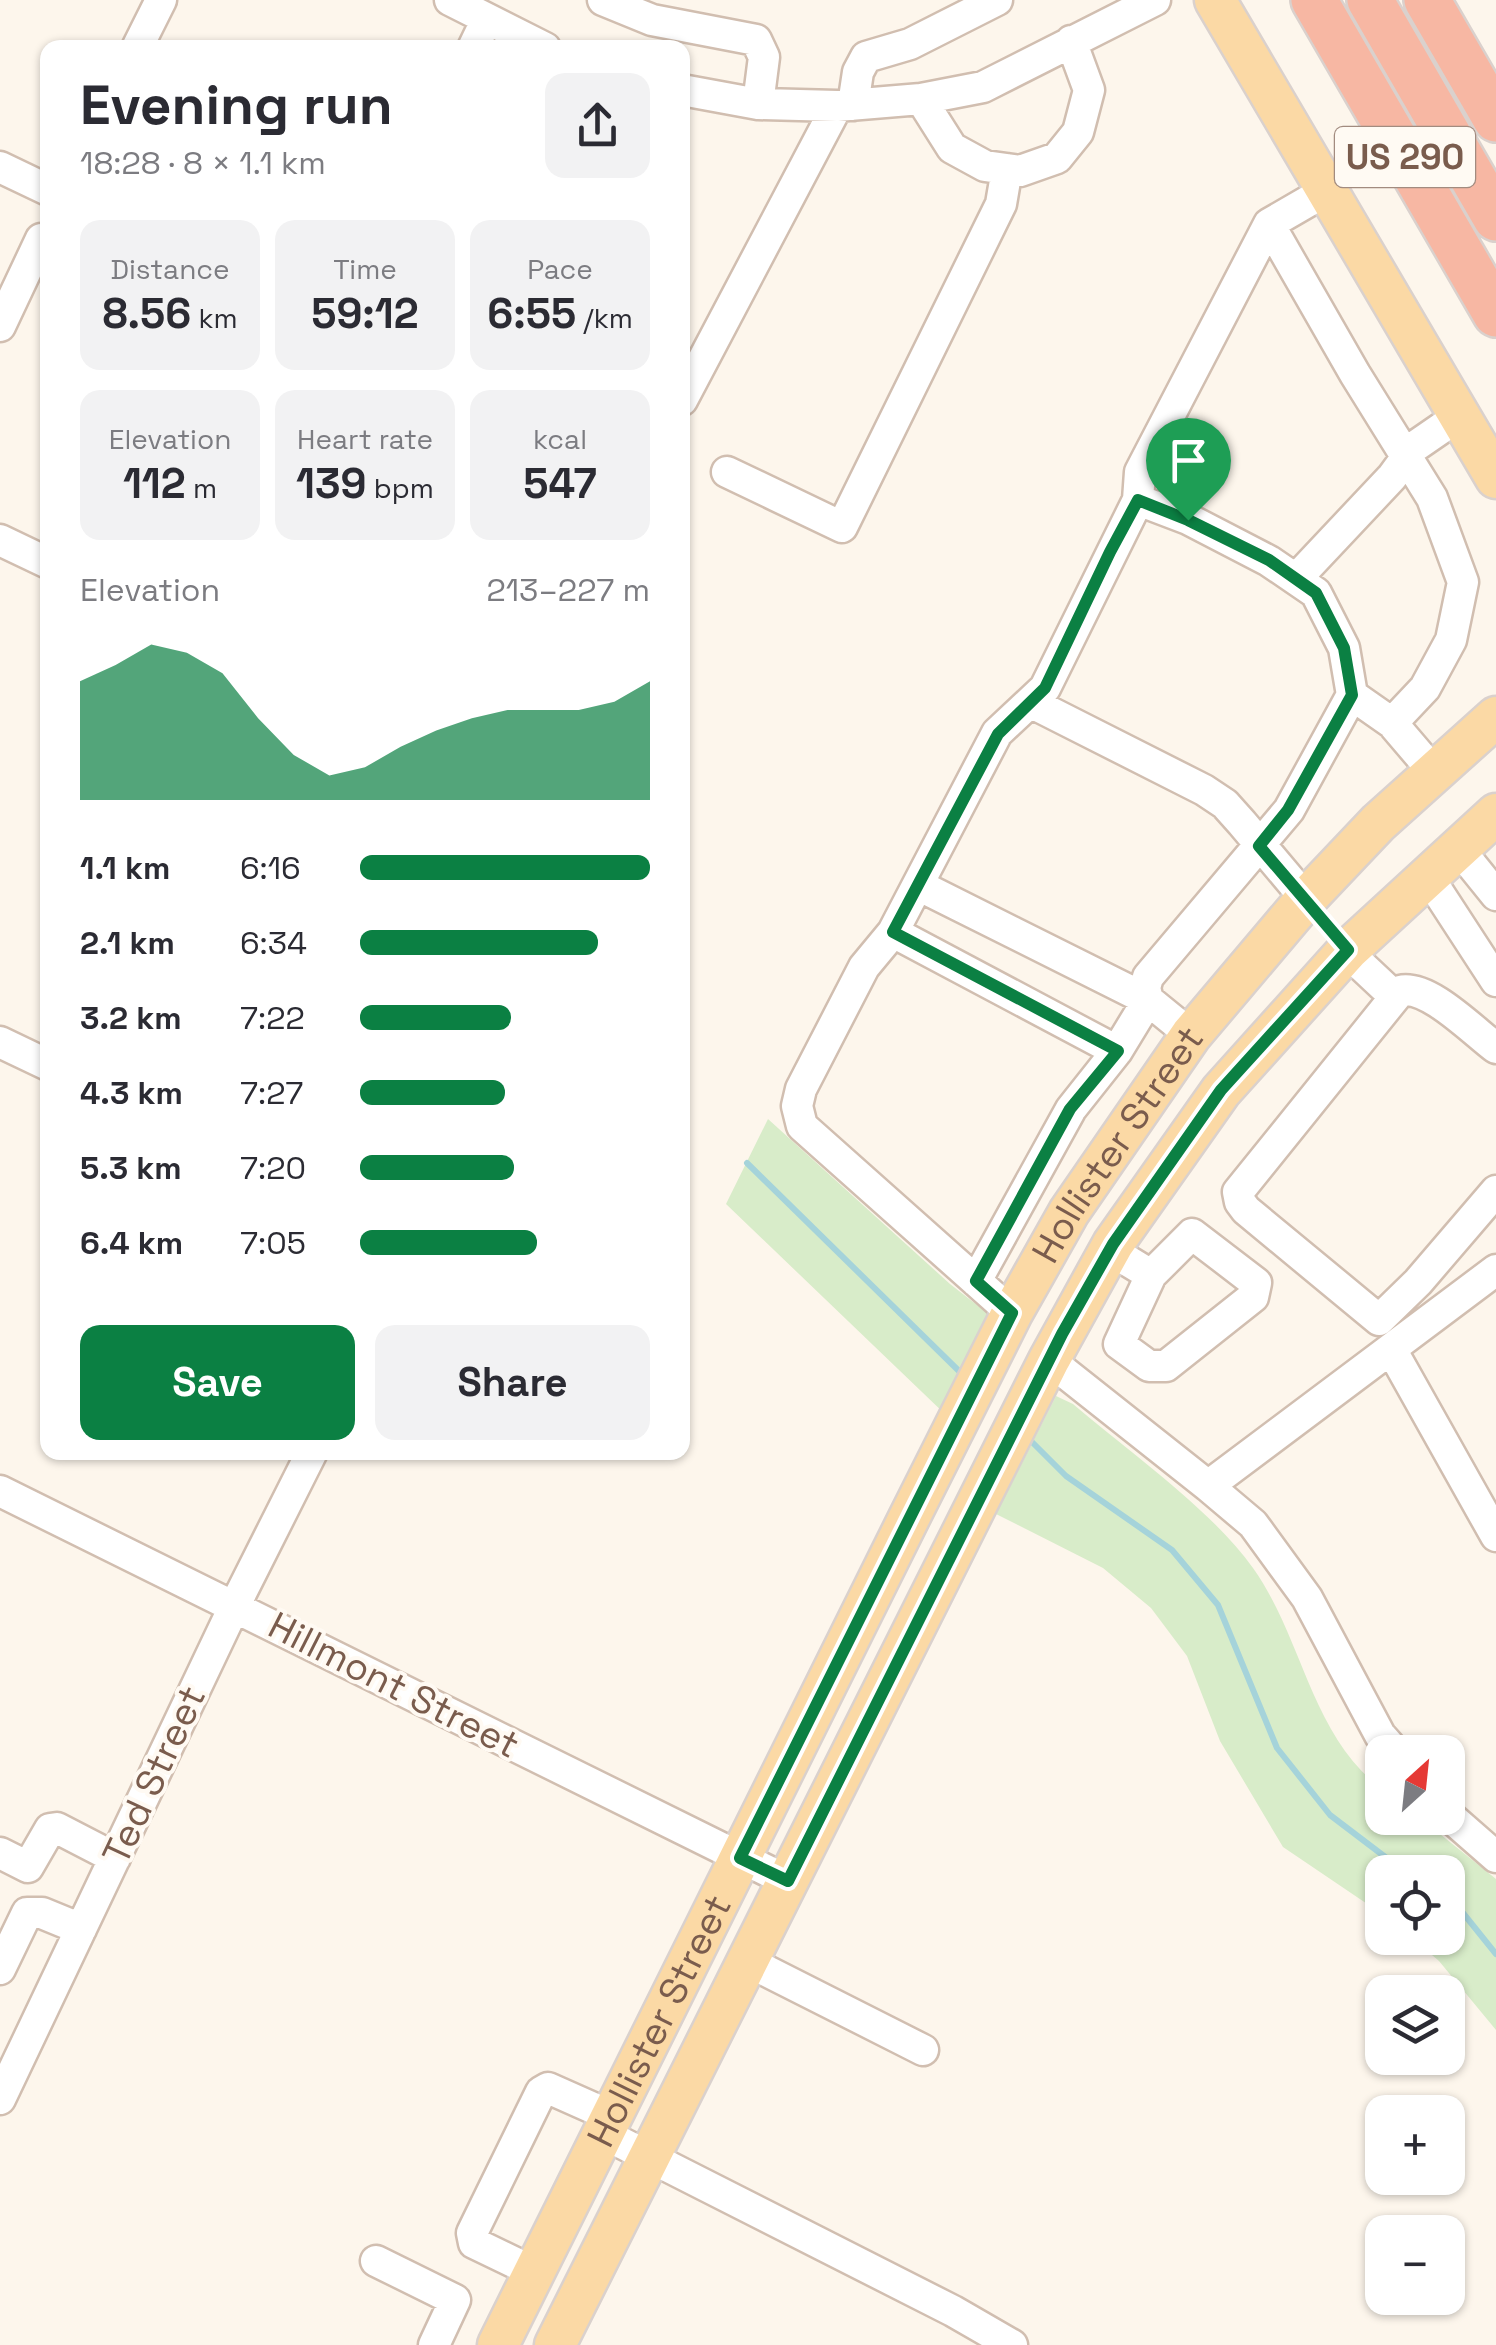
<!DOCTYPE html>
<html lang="en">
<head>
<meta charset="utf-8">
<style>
  body { margin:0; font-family:"Space Grotesk",sans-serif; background:#f2f2f3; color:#2b2b33; height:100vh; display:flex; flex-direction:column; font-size:38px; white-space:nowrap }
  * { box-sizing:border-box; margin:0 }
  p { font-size:32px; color:#7c7c81 }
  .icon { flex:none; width:55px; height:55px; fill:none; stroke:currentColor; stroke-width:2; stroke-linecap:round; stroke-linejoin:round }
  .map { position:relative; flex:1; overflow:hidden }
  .side { position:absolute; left:40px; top:40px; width:650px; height:1420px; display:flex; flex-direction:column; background:#fff; border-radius:20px; box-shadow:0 2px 8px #0004 }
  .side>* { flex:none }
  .needle { width:65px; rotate:27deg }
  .buttons { position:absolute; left:1365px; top:1735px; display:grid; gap:20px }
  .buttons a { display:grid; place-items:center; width:100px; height:100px; border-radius:20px; background:#fff; box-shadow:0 2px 8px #0004; font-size:50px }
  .pin { position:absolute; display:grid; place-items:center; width:85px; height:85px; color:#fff; margin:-102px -42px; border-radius:50% 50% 50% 0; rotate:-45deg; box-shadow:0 0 10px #0007 }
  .pin .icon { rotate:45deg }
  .round { display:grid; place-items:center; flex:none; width:105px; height:105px; border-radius:20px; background:#f2f2f3 }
  .head { display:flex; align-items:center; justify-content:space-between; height:170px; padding:0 40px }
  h1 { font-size:55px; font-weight:700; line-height:75px }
  .figures { display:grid; grid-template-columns:repeat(3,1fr); gap:15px; height:170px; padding:10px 40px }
  .figures div { display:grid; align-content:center; border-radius:20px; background:#f2f2f3; text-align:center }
  .figures b { font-size:42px; font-weight:700 }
  .figures small { font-size:28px; font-weight:400 }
  .figures p { font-size:28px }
  .chart { height:280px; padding:20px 40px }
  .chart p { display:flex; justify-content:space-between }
  .chart svg { width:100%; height:180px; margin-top:10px; fill:#0b8043; opacity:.7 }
  .button { display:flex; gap:20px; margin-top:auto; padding:20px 40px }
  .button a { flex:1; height:115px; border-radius:20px; background:#0b8043; color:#fff; font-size:40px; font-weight:700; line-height:115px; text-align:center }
  .button a+a { background:#f2f2f3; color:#2b2b33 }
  ul { padding:0 40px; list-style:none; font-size:32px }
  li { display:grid; grid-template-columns:160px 120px 1fr; align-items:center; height:75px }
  li i { height:25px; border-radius:12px; background:#0b8043 }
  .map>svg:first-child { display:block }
  .green { fill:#d8ecc9 }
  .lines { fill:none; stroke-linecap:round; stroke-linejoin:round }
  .stream { stroke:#a5d3da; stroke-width:6 }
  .minor-casing { stroke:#d1beb0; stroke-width:35 }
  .major-casing { stroke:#dad1cd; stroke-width:45 }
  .highway-casing { stroke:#dad1cd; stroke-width:50 }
  .minor { stroke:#fff; stroke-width:30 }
  .major { stroke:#fbd9a5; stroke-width:40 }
  .highway { stroke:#f7b7a3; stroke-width:45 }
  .route-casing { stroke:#fff; stroke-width:20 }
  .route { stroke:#0b8043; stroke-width:12 }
  .labels { text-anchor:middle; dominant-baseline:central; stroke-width:8; stroke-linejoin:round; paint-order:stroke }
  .shield { fill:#fffaf3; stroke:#a28b7f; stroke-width:2.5 }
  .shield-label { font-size:35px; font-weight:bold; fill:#7a5c4d }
  .street-label { font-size:38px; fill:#7a5c4d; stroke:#fffaf3 }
</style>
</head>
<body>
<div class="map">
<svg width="1496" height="2345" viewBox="0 0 1496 2345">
  <rect width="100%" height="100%" fill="#fdf6ec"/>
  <path class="green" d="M768 1119 950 1284 995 1319 947 1416 726 1204Z
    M1056 1396 1073 1404C1128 1451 1212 1510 1253 1568 1303 1638 1311 1736 1382 1789V1818H1420L1496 1879V2030L1439 1961 1412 1938H1448V1872H1382V1914L1283 1847 1220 1741 1187 1656 1151 1608 1103 1568 996 1514Z"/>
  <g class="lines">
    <path class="stream" d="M747 1163 961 1373
      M1031 1441 1066 1476 1172 1550 1218 1605 1277 1748 1330 1815 1405 1872
      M1448 1902 1463 1913 1496 1954"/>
    <g class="minor-casing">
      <path id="minor" d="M450 0 545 48
        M603 0 652 20 756 40 764 57 758 104
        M137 48 161 0
        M473 48 487 19
        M682 90 758 104 837 106 921 99 983 87 1155 0
        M921 99 952 148 985 166 1020 171 1057 158 1078 132 1089 90 1071 41
        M853 105 858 72 866 57 910 44 997 0
        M0 167 48 190
        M1269 224 1355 374 1432 498 1463 582 1451 640 1425 688 1392 723
        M0 326 41 239
        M682 400 837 106
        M727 472 842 527 1001 204 1007 169
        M0 540 48 563
        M1296 579 1392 477 1414 447 1459 416
        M1352 695 1392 723 1433 771
        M1032 703 1204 790 1225 804 1242 823 1306 899
        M1458 848 1496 895
        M1427 875 1496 981
        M918 885 1148 1000 1191 1035
        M893 932 1117 1051
        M1347 952 1395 997
        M0 1042 48 1065
        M1496 1048C1473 1031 1428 984 1400 991L1238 1192 1240 1202 1246 1210 1379 1320 1418 1282 1496 1191
        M1110 1250 1151 1275 1192 1234 1256 1283 1253 1297 1166 1366H1149L1119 1344 1151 1275
        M976 1281 1071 1109 1117 1051 1148 1000 1145 988 1148 977 1289 810 1352 695 1344 648 1316 593 1269 561 1188 519 1138 500
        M1012 1313 802 1126 797 1106 801 1089 864 967 893 932 997 733 1045 688 1138 500 1140 472 1269 224 1326 191
        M1391 1349 1496 1536
        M1049 1360 1208 1486 1496 1270
        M1208 1486 1253 1524 1307 1598 1380 1735 1395 1752
        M0 1491 788 1881
        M1448 1815 1496 1857
        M0 1853 28 1867 50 1829 57 1828 115 1858
        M747 1961 923 2050
        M0 1969 27 1913H42L81 1929
        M0 2099 235 1605 312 1452
        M604 2134 953 2311 1012 2345
        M376 2261 455 2300 434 2345
        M534 2272 474 2243 472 2233 541 2092 548 2088 611 2116"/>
    </g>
    <g class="major-casing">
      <g id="major">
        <path d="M1215 0 1496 478"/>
        <path id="s1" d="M498 2345 910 1516 1012 1313 1069 1212 1191 1035 1306 899 1378 823 1496 717"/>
        <path d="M555 2345 1049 1360 1113 1244 1221 1091 1348 950 1496 814"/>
      </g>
    </g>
    <g class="highway-casing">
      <path id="highway" d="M1314 0 1496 314
        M1370 0 1496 218
        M1427 0 1496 119"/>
    </g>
    <use href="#minor" class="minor"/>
    <use href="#major" class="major"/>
    <use href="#highway" class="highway"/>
  </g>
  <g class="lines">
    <g class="route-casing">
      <path id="route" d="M1138 500 1188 520 1269 560 1316 593 1344 648 1352 695 1288 810 1259 846 1348 950 1221 1090 1113 1244 1062 1334 788 1881 740 1858 1012 1313 976 1281 1070 1109 1118 1051 893 932 998 734 1045 688 1110 552Z"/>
    </g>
    <use href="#route" class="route"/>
  </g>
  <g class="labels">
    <rect class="shield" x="1335" y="127" width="140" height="60" rx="8"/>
    <g class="shield-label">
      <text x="1405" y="157">US 290</text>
    </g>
    <g class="street-label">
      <text stroke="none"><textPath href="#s1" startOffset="1352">Hollister Street</textPath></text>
      <text transform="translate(394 1685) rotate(27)">Hillmont Street</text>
      <text transform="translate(154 1775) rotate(-65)">Ted Street</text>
      <text stroke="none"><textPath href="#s1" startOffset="362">Hollister Street</textPath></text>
    </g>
  </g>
</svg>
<div class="buttons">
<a><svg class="needle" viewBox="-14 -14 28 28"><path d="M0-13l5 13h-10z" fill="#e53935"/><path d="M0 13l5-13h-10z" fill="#7c7c81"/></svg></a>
<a><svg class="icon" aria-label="locate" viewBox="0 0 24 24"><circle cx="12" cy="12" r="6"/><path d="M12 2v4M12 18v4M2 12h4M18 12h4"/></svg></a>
<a><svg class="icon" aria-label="layers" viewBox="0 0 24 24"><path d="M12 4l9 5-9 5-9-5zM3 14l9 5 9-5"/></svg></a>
<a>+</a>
<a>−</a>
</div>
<div class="pin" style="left:1188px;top:520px;background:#1e9e55"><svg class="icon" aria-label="arrive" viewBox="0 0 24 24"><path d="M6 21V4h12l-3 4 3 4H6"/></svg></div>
<section class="side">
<div class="head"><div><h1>Evening run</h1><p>18:28 · 8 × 1.1 km</p></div><a class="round"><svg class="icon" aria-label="share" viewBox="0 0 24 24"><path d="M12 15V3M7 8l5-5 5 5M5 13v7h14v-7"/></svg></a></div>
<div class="figures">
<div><p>Distance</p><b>8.56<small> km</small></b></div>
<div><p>Time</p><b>59:12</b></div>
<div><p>Pace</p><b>6:55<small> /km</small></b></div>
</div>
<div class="figures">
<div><p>Elevation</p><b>112<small> m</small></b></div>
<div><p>Heart rate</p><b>139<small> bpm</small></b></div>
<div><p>kcal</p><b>547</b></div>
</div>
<div class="chart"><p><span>Elevation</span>213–227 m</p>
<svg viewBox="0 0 160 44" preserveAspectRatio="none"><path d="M0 44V15L10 11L20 6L30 8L40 13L50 24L60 33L70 38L80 36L90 31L100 27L110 24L120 22L130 22L140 22L150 20L160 15V44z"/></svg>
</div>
<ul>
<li><b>1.1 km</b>6:16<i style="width:100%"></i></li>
<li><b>2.1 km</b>6:34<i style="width:82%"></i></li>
<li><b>3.2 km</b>7:22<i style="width:52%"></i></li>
<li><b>4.3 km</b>7:27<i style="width:50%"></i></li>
<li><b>5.3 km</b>7:20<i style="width:53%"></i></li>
<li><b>6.4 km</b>7:05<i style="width:61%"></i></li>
</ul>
<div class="button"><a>Save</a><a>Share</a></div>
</section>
</div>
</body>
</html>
